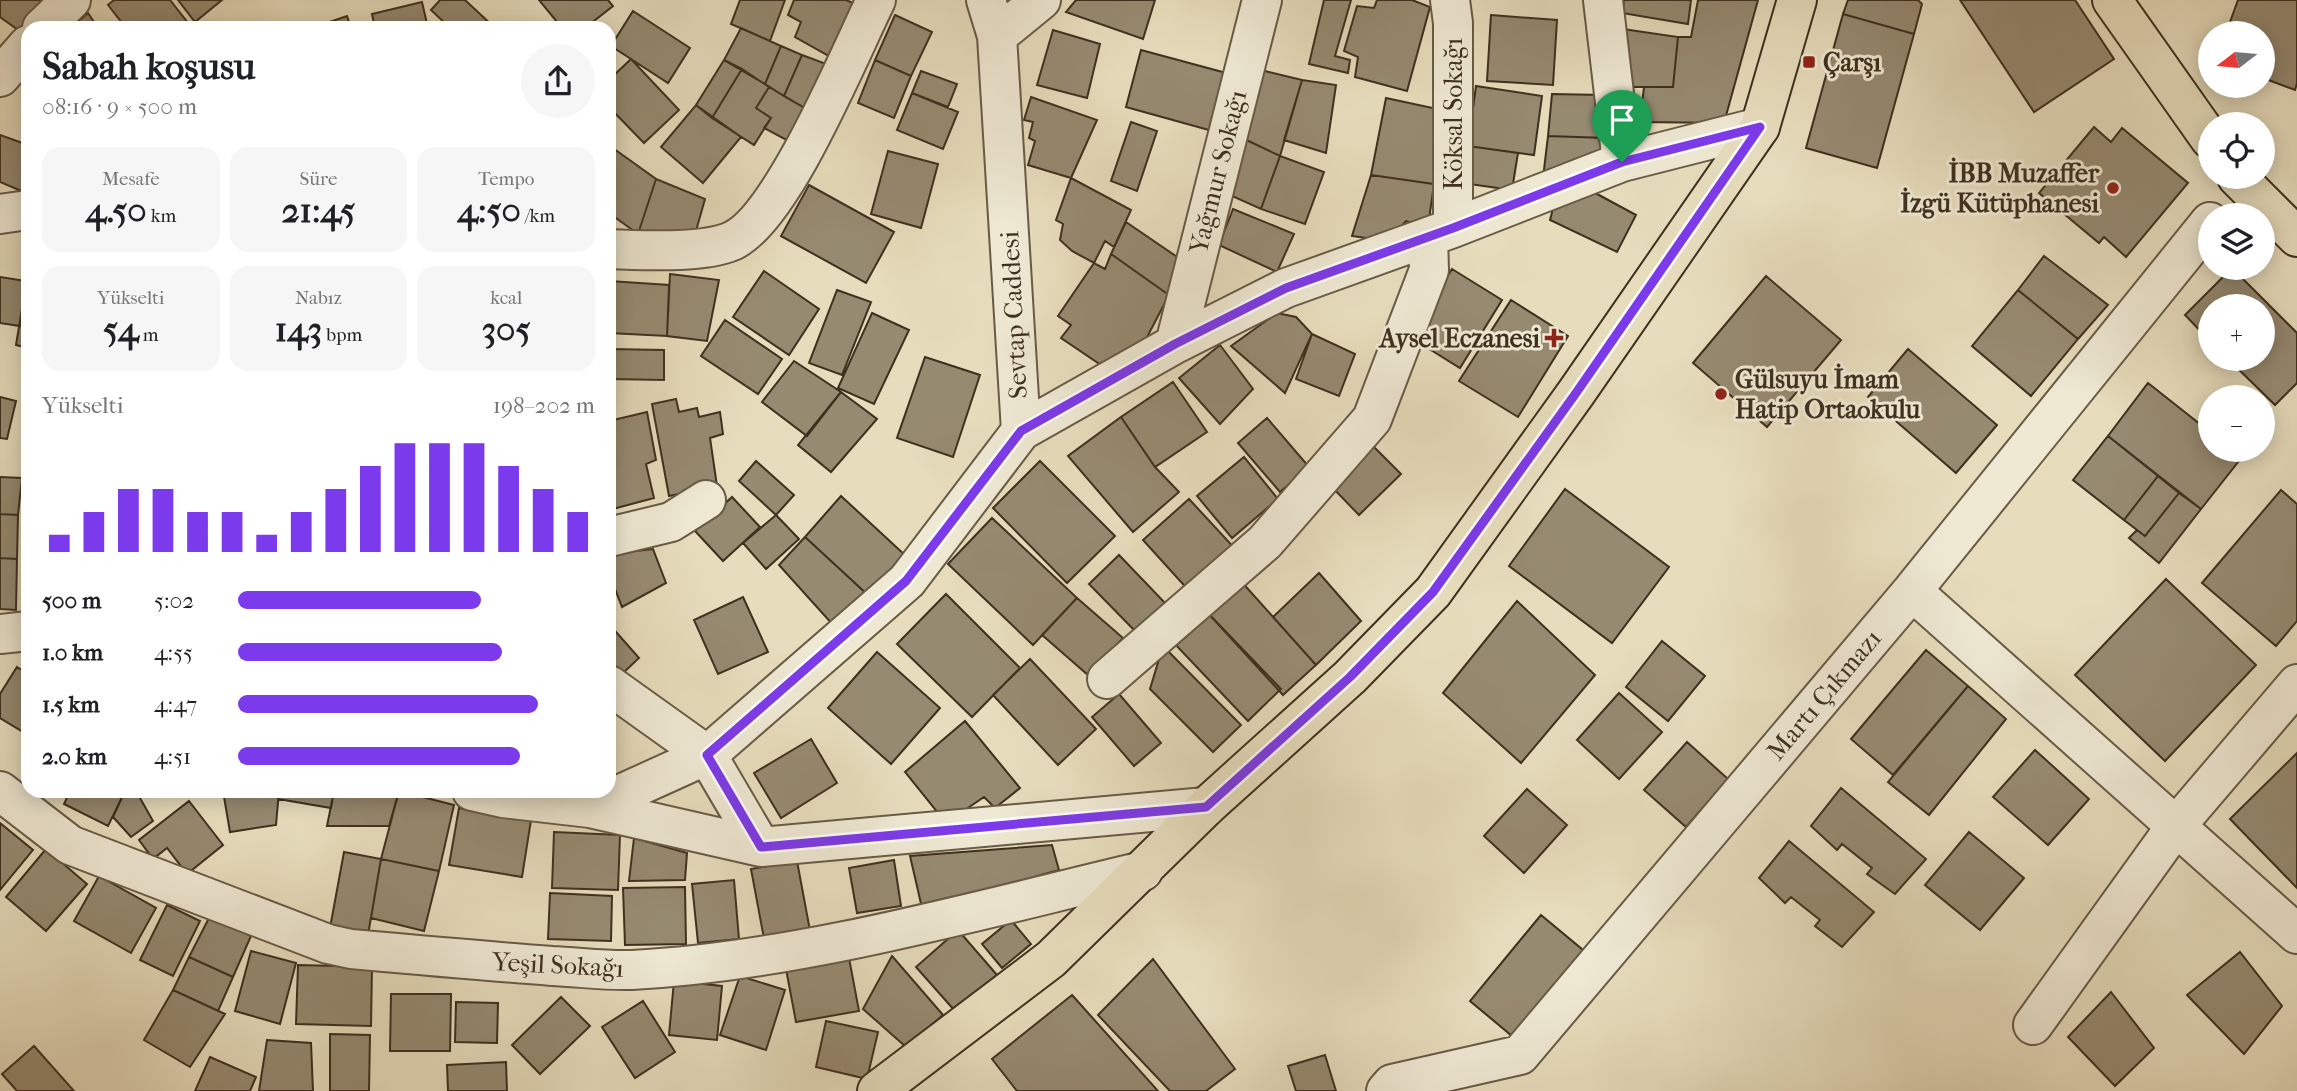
<!DOCTYPE html>
<html lang="tr">
<head>
<meta charset="utf-8">
<style>
  body { margin:0; font-family:"IM FELL French Canon",serif; background:#f6f6f6; color:#202124; height:100vh; display:flex; flex-direction:column; font-size:26px; white-space:nowrap }
  * { box-sizing:border-box; margin:0 }
  p { font-size:23px; color:#757577 }
  .icon { flex:none; width:38px; height:38px; fill:none; stroke:currentColor; stroke-width:2; stroke-linecap:round; stroke-linejoin:round }
  .map { position:relative; flex:1; overflow:hidden }
  .details { position:absolute; left:21px; top:21px; width:595px; height:777px; display:flex; flex-direction:column; background:#fff; border-radius:21px; box-shadow:0 4px 18px #0003 }
  .details>* { flex:none }
  .needle { width:46px; rotate:254deg }
  .tools { position:absolute; left:2198px; top:21px; display:grid; gap:14px }
  .tools a { display:grid; place-items:center; width:77px; height:77px; border-radius:50%; background:#fff; box-shadow:0 4px 18px #0003; font-size:35px }
  .pin { position:absolute; display:grid; place-items:center; width:60px; height:60px; color:#fff; margin:-72px -30px; border-radius:50% 50% 50% 0; rotate:-45deg; box-shadow:0 0 7px #0007 }
  .pin .icon { rotate:45deg }
  .round { display:grid; place-items:center; flex:none; width:74px; height:74px; border-radius:37px; background:#f6f6f6 }
  .summary { display:flex; align-items:center; justify-content:space-between; height:119px; padding:0 21px }
  h1 { font-size:38px; font-weight:700; line-height:52px }
  .stats { display:grid; grid-template-columns:repeat(3,1fr); gap:10px; height:119px; padding:7px 21px }
  .stats div { display:grid; align-content:center; border-radius:18px; background:#f6f6f6; text-align:center }
  .stats b { font-size:35px; font-weight:700 }
  .stats small { font-size:19px; font-weight:400 }
  .stats p { font-size:19px }
  .chart { height:196px; padding:14px 21px }
  .chart p { display:flex; justify-content:space-between }
  .chart svg { width:100%; height:126px; margin-top:7px; stroke:#7c3aed; stroke-width:6 }
  ul { padding:0 21px; list-style:none; font-size:23px }
  li { display:grid; grid-template-columns:112px 84px 1fr; align-items:center; height:52px }
  li i { height:18px; border-radius:9px; background:#7c3aed }
  .map>svg:first-child { display:block }
  .building { fill:#968a71; stroke:#3e301f; stroke-width:2 }
  .lines { fill:none; stroke-linecap:round; stroke-linejoin:round }
  .minor-casing { stroke:#685b46; stroke-width:42 }
  .major-casing { stroke:#3e301f; stroke-width:42 }
  .minor { stroke:#efe9d4; stroke-width:38 }
  .major { stroke:#e7ddbd; stroke-width:38 }
  .route-casing { stroke:#fff; stroke-width:14 }
  .route { stroke:#7c3aed; stroke-width:9 }
  .poi-dot { fill:#8f2418; stroke:#efe9d4; stroke-width:2.5 }
  .labels { text-anchor:middle; dominant-baseline:central; stroke-width:6; stroke-linejoin:round; paint-order:stroke }
  .poi-label { font-size:26px; font-weight:bold; fill:#3e301f; stroke:#efe9d4; text-anchor:start }
  .street-label { font-size:26px; fill:#3e301f; stroke:#efe9d4 }
</style>
</head>
<body>
<div class="map">
<svg width="2297" height="1091" viewBox="0 0 2297 1091">
  <rect width="100%" height="100%" fill="#e7ddbd"/>
  <filter id="stains"><feTurbulence type="fractalNoise" baseFrequency=".00286" numOctaves="4"/><feColorMatrix values="0 0 0 0 .2 0 0 0 0 .09 0 0 0 0 .02 0 0 0 .5 -.17"/></filter>
  <radialGradient id="worn" r=".72"><stop offset=".6" stop-color="#630" stop-opacity="0"/><stop offset="1" stop-color="#630" stop-opacity=".3"/></radialGradient>
  <path class="building" d="M0 0H43L21 32 0 17Z
    M114 0H170L192 28H126L108 5Z
    M178 0H222L195 22Z
    M440 0H465L495 28H450L431 10Z
    M539 0H608L613 6 585 28H562Z
    M740 0H785L770 41 731 24Z
    M794 0H846L853 3 829 56 795 37 801 22 788 15Z
    M1076 0H1155L1143 39 1066 12Z
    M1324 0H1351L1335 56 1350 60 1348 73 1309 64Z
    M1377 0H1412L1430 7 1407 91 1355 77 1358 57 1344 51 1357 6 1374 8Z
    M1624 0H1691L1688 24 1622 13Z
    M1698 0H1758L1724 123 1640 122 1644 87H1673L1678 37H1691Z
    M1848 0H1918L1922 4 1914 34 1843 14Z
    M1960 0H2075L2114 59 2034 112Z
    M2238 0H2297V83L2295 90 2263 78V33H2226Z
    M422 2 428 28H375L372 14Z
    M633 11 690 48 668 83 611 46Z
    M88 13 98 28H70Z
    M1843 14 1914 34 1877 168 1806 148Z
    M895 15 932 32 911 76 875 60Z
    M1491 15 1557 20 1553 85 1487 81Z
    M347 16 351 28H312Z
    M741 28 781 46 765 84 724 60Z
    M1623 29 1678 37 1673 87H1630Z
    M1053 30 1100 44 1087 98 1037 85Z
    M781 46 802 55 784 96 765 84Z
    M1141 50 1230 74 1216 132 1126 107Z
    M802 55 829 65 810 111 784 96Z
    M631 59 679 110 644 143 609 107V80Z
    M724 60 742 69 712 118 696 105Z
    M875 60 911 76 894 118 858 103Z
    M742 69 769 87 756 108 771 118 754 145 712 118Z
    M1261 70 1302 80 1280 156 1240 137Z
    M921 71 957 84 948 107 912 93Z
    M1302 80 1336 85 1326 153 1284 140Z
    M1476 86 1542 96 1534 155 1468 146Z
    M769 87 810 111 792 143 764 128 771 118 756 108Z
    M912 93 958 112 943 149 897 130Z
    M1552 94 1603 95 1606 138 1548 136Z
    M1031 97 1097 120 1071 178 1028 165 1035 141 1029 138 1033 122 1024 120Z
    M1386 98 1442 110 1434 184 1371 175Z
    M696 105 741 137 703 183 661 147Z
    M1131 122 1157 131 1137 191 1111 181Z
    M2094 127 2111 142 2122 128 2188 183 2126 257 2104 237 2099 243 2039 193Z
    M0 135 28 145 26 193 0 182Z
    M1548 136 1606 138V159L1543 178Z
    M1240 137 1280 156 1261 209 1223 192Z
    M610 146 656 179 638 234 609 213Z
    M1468 146 1518 153 1512 190 1469 184Z
    M888 151 938 164 921 228 871 214Z
    M1280 156 1324 172 1305 224 1261 209Z
    M1371 175 1434 184 1428 227 1406 221 1387 241 1352 236Z
    M1071 178 1131 210 1114 247 1105 241 1094 263 1072 251 1060 240 1063 224 1056 220Z
    M656 179 705 199 694 238 638 234Z
    M809 185 894 232 866 283 781 236Z
    M1586 188 1636 215 1617 252 1550 220 1555 201Z
    M1233 209 1294 234 1277 272 1219 245Z
    M1126 222 1186 263 1169 295 1111 254Z
    M1111 254 1169 295 1145 341 1104 367 1061 338 1071 325 1058 316 1094 263 1105 269Z
    M2044 256 2108 305 2078 339 2018 290Z
    M2232 268 2297 333V383L2275 405 2228 359H2263V306H2210V341L2185 315Z
    M1452 269 1502 300 1460 368 1410 337Z
    M764 271 819 309 789 355 733 317Z
    M28 273V348L16 345Z
    M670 274 719 280 707 341 667 336Z
    M1766 276 1841 340 1767 427 1693 363Z
    M0 277 26 281 20 326 0 323Z
    M609 281 669 285 667 336 609 333Z
    M837 290 871 302 842 375 809 363Z
    M2018 290 2078 339 2031 396 1972 346Z
    M1511 300 1568 336 1518 417 1459 381Z
    M872 313 909 330 874 404 838 388Z
    M1277 313 1296 317 1312 334 1285 393 1231 346Z
    M725 320 782 359 758 394 701 356Z
    M1312 334 1355 354 1339 396 1296 379Z
    M1220 345 1253 389 1220 424 1179 378Z
    M609 349 664 350V380L609 379Z
    M1908 349 1997 425 1956 473 1868 397Z
    M925 357 980 375 953 457 897 438Z
    M794 361 841 392 807 436 762 402Z
    M1173 382 1207 432 1155 467 1121 417Z
    M2148 383 2210 432V450H2232L2242 457 2201 509 2108 436Z
    M841 392 877 419 831 472 798 445Z
    M0 397 16 401 7 439 0 438Z
    M676 399 679 412 697 408 699 417 720 412 723 434 710 438 717 486 669 496 652 404Z
    M647 412 656 460 646 464 654 498 609 510V421Z
    M1121 417 1155 467 1179 492 1133 532 1068 456Z
    M1267 418 1309 467 1280 492 1238 443Z
    M2108 436 2158 476 2124 520 2073 480Z
    M1371 444 1401 474 1359 515 1329 484Z
    M1244 457 1278 499 1232 538 1197 496Z
    M756 461 794 495 776 515 739 481Z
    M1040 461 1115 536 1067 583 993 508Z
    M2158 476 2179 493 2145 536 2124 520Z
    M0 477 22 478 18 515 0 514Z
    M1565 489 1669 567 1612 643 1509 566Z
    M2281 490 2297 504V621L2276 646 2202 583Z
    M2179 493 2201 509 2159 563 2129 538 2137 530 2145 536Z
    M841 496 906 556 869 596 805 537Z
    M732 497 760 527 723 561 695 531Z
    M1189 499 1238 552 1192 594 1143 540Z
    M0 514 18 515 17 559 0 558Z
    M776 515 799 539 766 569 743 543Z
    M992 518 1077 598 1033 645 948 564Z
    M805 537 869 596 833 625 779 565Z
    M653 549 666 583 622 607 609 573V554Z
    M1119 555 1166 604 1137 633 1089 584Z
    M0 558 17 559 16 610 0 609Z
    M1319 573 1361 621 1316 665 1273 617Z
    M1239 579 1316 665 1283 695 1206 611Z
    M2166 579 2256 665 2165 761 2075 675Z
    M946 594 1020 668 972 717 897 644Z
    M743 597 768 652 718 674 694 620Z
    M1077 598 1123 638 1088 675 1042 635Z
    M1517 601 1595 675 1521 763 1443 693Z
    M1206 611 1281 689 1248 721 1173 642Z
    M609 624 639 658 622 674 609 660Z
    M1662 641 1705 676 1668 721 1626 687Z
    M1163 646 1241 725 1213 752 1150 689Z
    M1926 650 1968 686 1893 775 1851 739Z
    M877 652 940 708 891 764 828 708Z
    M1030 659 1096 729 1058 765 993 695Z
    M17 667 28 674V735L0 718V694Z
    M1968 686 2006 719 1929 815 1888 782Z
    M1619 693 1662 732 1619 779 1577 740Z
    M1119 694 1161 743 1134 766 1092 717Z
    M965 721 1020 788 995 808 984 797 946 823 905 772Z
    M811 739 837 783 781 818 754 773Z
    M1687 742 1728 779 1686 827 1644 790Z
    M2035 750 2089 799 2048 845 1993 797Z
    M2297 753V888L2230 819Z
    M1841 788 1926 859 1895 894 1867 874 1872 868 1842 844 1837 850 1811 826Z
    M1527 789 1567 825 1524 873 1484 836Z
    M70 791H125L108 826 64 804Z
    M125 791H136L153 821 131 837 113 817Z
    M223 791H279L276 825 230 832Z
    M279 791H334L331 808 278 799Z
    M334 791H399L389 826H327Z
    M399 791 454 805 439 871 381 859Z
    M189 801 223 845 187 874 167 848 153 859 139 840Z
    M459 808 531 820 522 877 449 865Z
    M0 823 33 850 0 890Z
    M554 832 620 835 618 890 552 888Z
    M1969 832 2024 878 1980 930 1925 885Z
    M634 838 687 853 685 880 629 881Z
    M1789 841 1874 912 1842 947 1815 926 1820 920 1791 897 1785 903 1759 878Z
    M1052 845 1059 870 922 908 910 856Z
    M46 849 87 884 46 931 6 897Z
    M344 852 381 859 368 935 330 928Z
    M381 859 439 871 424 931 371 918Z
    M894 860 901 906 857 913 849 868Z
    M797 861 811 936 765 944 751 869Z
    M99 876 156 908 131 953 74 921Z
    M734 880 739 939 698 943 692 884Z
    M685 887 686 944 625 945 623 888Z
    M550 893 612 896 611 941 548 939Z
    M167 905 200 921 173 976 140 960Z
    M1541 915 1583 950 1512 1036 1470 1001Z
    M210 916 251 936 233 977 189 957Z
    M1011 920 1031 944 1002 968 982 944Z
    M958 930 997 975 955 1011 916 967Z
    M251 951 296 963 280 1024 235 1011Z
    M2240 952 2282 1006 2244 1054 2187 995Z
    M892 956 943 1015 906 1047 863 1009Z
    M189 957 233 977 218 1011 173 990Z
    M849 958 859 1011 796 1022 786 969Z
    M1153 959 1235 1069 1206 1091H1170L1098 1015Z
    M298 965 372 967 371 1026 296 1024Z
    M740 976 785 990 766 1050 720 1035Z
    M674 981 722 986 717 1040 669 1035Z
    M173 990 225 1014 190 1067 144 1040Z
    M2111 992 2154 1048 2115 1086 2068 1037Z
    M391 994H451L450 1051H390Z
    M1072 995 1158 1091H1017L992 1059Z
    M561 997 590 1026 540 1074 512 1045Z
    M643 1001 675 1052 635 1078 602 1027Z
    M456 1002 498 1003 497 1043 455 1042Z
    M826 1021 878 1032 867 1079 816 1067Z
    M330 1034 370 1035 369 1091H330Z
    M267 1040 311 1043 313 1091H259Z
    M34 1046 74 1091H17L2 1074Z
    M1325 1055 1336 1091H1296L1288 1066Z
    M210 1057 256 1077 250 1091H195Z
    M506 1062 507 1091H448L447 1065Z"/>
  <g class="lines">
    <g class="minor-casing">
      <path id="minor" d="M1450 0 1453 23V228
        M1603 0 1622 162
        M42 28 71 0
        M997 36 1041 0
        M0 77 28 45
        M0 214 28 210
        M609 249C642 250 702 254 732 241 782 219 850 53 876 0
        M1175 344 1262 0
        M1021 431 1175 344 1286 288 1453 228 1622 162 1760 127
        M609 537 671 522 706 500
        M1912 591 2297 934
        M0 634 28 631
        M1107 679 1265 542 1372 419 1429 270 1428 237
        M609 685 707 755 907 581 1021 431 997 36 986 0
        M0 791 70 845 328 944 351 949C418 955 485 961 552 966 578 967 606 971 632 970 801 961 978 910 1143 871
        M472 791 503 798 590 808 707 755 761 847 1206 807
        M590 808 761 847
        M2033 1025 2176 826 2297 684
        M1386 1091 1392 1084 1520 1055 1912 591 2210 222"/>
    </g>
    <g class="major-casing">
      <path id="major" d="M2112 0 2210 139
        M2237 177 2297 237
        M877 1091 1051 959 1206 807 1350 677 1433 592 1576 393 1760 127 1797 0"/>
    </g>
    <use href="#minor" class="minor"/>
    <use href="#major" class="major"/>
  </g>
  <g class="lines">
    <g class="route-casing">
      <path id="route" d="M1760 127 1576 393 1433 592 1350 677 1206 807 761 847 707 755 906 581 1021 431 1175 344 1286 288 1453 228 1622 162Z"/>
    </g>
    <use href="#route" class="route"/>
  </g>
  <g class="poi-dot">
    <rect x="1802" y="55" width="14" height="14" rx="3.5"/>
    <circle cx="2113" cy="188" r="7"/>
    <path d="M1550.5 327.5h7v7h7v7h-7v7h-7v-7h-7v-7h7z"/>
    <circle cx="1721" cy="394" r="7"/>
  </g>
  <g class="labels">
    <g class="poi-label">
      <text x="1823" y="62">Çarşı</text>
      <text x="2099" y="173" text-anchor="end">İBB Muzaffer<tspan x="2099" dy="30">İzgü Kütüphanesi</tspan></text>
      <text x="1540" y="338" text-anchor="end">Aysel Eczanesi</text>
      <text x="1735" y="379">Gülsuyu İmam<tspan x="1735" dy="30">Hatip Ortaokulu</tspan></text>
    </g>
    <g class="street-label">
      <text transform="translate(1453 114) rotate(-90)">Köksal Sokağı</text>
      <text transform="translate(1218 172) rotate(-76)">Yağmur Sokağı</text>
      <text transform="translate(1014 315) rotate(-93)">Sevtap Caddesi</text>
      <text transform="translate(1824 695) rotate(-50)">Martı Çıkmazı</text>
      <text transform="translate(558 965) rotate(3)">Yeşil Sokağı</text>
    </g>
  </g>
  <rect width="100%" height="100%" filter="url(#stains)"/>
  <rect width="100%" height="100%" fill="url(#worn)"/>
</svg>
<div class="tools">
<a><svg class="needle" viewBox="-14 -14 28 28"><path d="M0-13l5 13h-10z" fill="#e53935"/><path d="M0 13l5-13h-10z" fill="#757577"/></svg></a>
<a><svg class="icon" aria-label="locate" viewBox="0 0 24 24"><circle cx="12" cy="12" r="6"/><path d="M12 2v4M12 18v4M2 12h4M18 12h4"/></svg></a>
<a><svg class="icon" aria-label="layers" viewBox="0 0 24 24"><path d="M12 4l9 5-9 5-9-5zM3 14l9 5 9-5"/></svg></a>
<a>+</a>
<a>−</a>
</div>
<div class="pin" style="left:1622px;top:162px;background:#1e9e55"><svg class="icon" aria-label="arrive" viewBox="0 0 24 24"><path d="M6 21V4h12l-3 4 3 4H6"/></svg></div>
<section class="details">
<div class="summary"><div><h1>Sabah koşusu</h1><p>08:16 · 9 × 500 m</p></div><a class="round"><svg class="icon" aria-label="share" viewBox="0 0 24 24"><path d="M12 15V3M7 8l5-5 5 5M5 13v7h14v-7"/></svg></a></div>
<div class="stats">
<div><p>Mesafe</p><b>4.50<small> km</small></b></div>
<div><p>Süre</p><b>21:45</b></div>
<div><p>Tempo</p><b>4:50<small> /km</small></b></div>
</div>
<div class="stats">
<div><p>Yükselti</p><b>54<small> m</small></b></div>
<div><p>Nabız</p><b>143<small> bpm</small></b></div>
<div><p>kcal</p><b>305</b></div>
</div>
<div class="chart"><p><span>Yükselti</span>198–202 m</p>
<svg viewBox="0 0 160 44" preserveAspectRatio="none"><path d="M5 44V38M15 44V30M25 44V22M35 44V22M45 44V30M55 44V30M65 44V38M75 44V30M85 44V22M95 44V14M105 44V6M115 44V6M125 44V6M135 44V14M145 44V22M155 44V30"/></svg>
</div>
<ul>
<li><b>500 m</b>5:02<i style="width:68%"></i></li>
<li><b>1.0 km</b>4:55<i style="width:74%"></i></li>
<li><b>1.5 km</b>4:47<i style="width:84%"></i></li>
<li><b>2.0 km</b>4:51<i style="width:79%"></i></li>
</ul>
</section>
</div>
</body>
</html>
